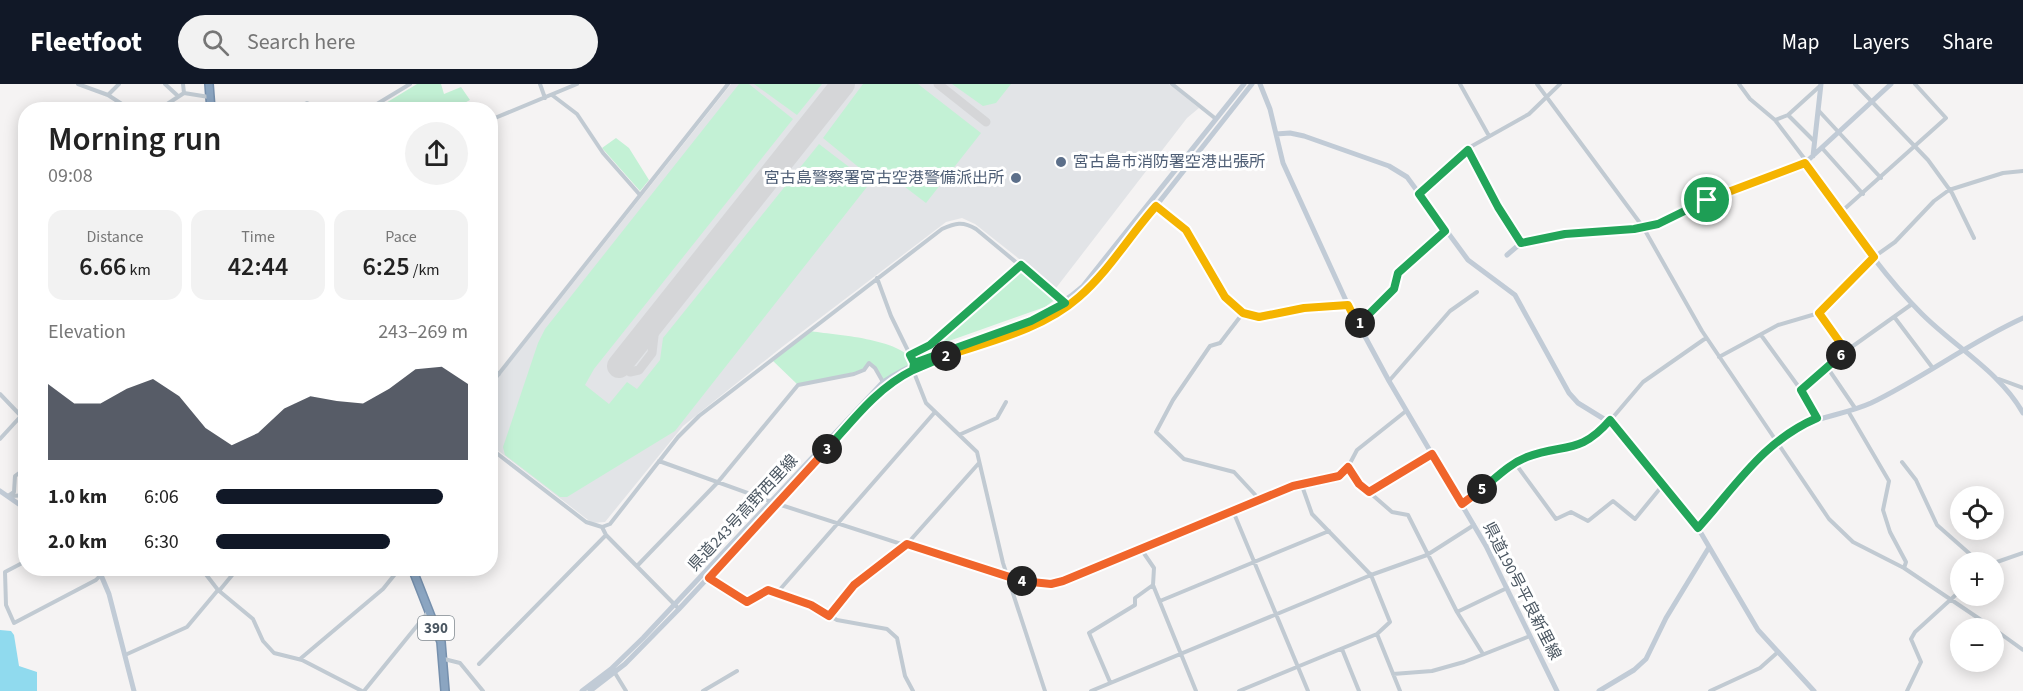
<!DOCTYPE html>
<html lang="en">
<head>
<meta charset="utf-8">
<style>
  body { margin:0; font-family:"Source Sans 3","Noto Sans JP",sans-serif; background:#f2f2f2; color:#222; height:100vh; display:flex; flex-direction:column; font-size:22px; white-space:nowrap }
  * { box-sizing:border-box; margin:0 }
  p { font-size:20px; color:#767676 }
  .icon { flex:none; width:33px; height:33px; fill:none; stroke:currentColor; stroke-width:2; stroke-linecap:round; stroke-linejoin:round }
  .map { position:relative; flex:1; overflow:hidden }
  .panel { position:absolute; left:18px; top:18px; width:480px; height:474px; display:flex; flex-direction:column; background:#fff; border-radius:24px; box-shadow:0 3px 15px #0003 }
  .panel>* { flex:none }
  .tools { position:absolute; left:1950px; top:402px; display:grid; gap:12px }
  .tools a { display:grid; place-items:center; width:54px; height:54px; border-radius:50%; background:#fff; box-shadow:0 3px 15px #0003; font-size:30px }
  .pin { position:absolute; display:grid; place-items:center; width:51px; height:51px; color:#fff; margin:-26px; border:3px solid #fff; border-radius:50%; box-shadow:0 2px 6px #0007 }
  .km { position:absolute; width:30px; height:30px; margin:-15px; border-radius:50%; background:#222; color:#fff; font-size:16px; line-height:30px; text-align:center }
  .round { display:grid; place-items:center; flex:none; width:63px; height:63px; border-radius:32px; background:#f2f2f2 }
  .head { display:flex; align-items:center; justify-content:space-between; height:102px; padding:0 30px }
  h1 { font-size:33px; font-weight:600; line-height:45px }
  .stats { display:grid; grid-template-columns:repeat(3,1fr); gap:9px; height:102px; padding:6px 30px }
  .stats div { display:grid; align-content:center; border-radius:15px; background:#f2f2f2; text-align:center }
  .stats b { font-size:26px; font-weight:600 }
  .stats small { font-size:16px; font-weight:400 }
  .stats p { font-size:16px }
  .chart { height:168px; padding:12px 30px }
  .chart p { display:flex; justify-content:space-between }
  .chart svg { width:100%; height:108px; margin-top:6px; fill:#111827; opacity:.7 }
  ul { padding:0 30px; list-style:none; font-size:20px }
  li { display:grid; grid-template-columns:96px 72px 1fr; align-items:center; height:45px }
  li i { height:15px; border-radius:8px; background:#111827 }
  header { display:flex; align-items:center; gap:36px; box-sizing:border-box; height:84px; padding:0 30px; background:#111827; color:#fff }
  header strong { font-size:28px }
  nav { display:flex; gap:33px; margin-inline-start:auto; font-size:21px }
  .search { width:420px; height:54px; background:#f2f2f2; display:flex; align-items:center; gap:15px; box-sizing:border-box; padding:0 21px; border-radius:33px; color:#767676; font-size:22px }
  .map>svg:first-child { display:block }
  .airport { fill:#e2e4e7 }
  .green { fill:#c3f1d5 }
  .water { fill:#90daee }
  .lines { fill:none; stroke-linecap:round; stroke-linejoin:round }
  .taxiway { stroke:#d5d6d8; stroke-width:9 }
  .runway { stroke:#d5d6d8; stroke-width:24 }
  .highway-casing { stroke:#7690ad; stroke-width:10 }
  .street { stroke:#c1cad2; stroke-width:4 }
  .secondary { stroke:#c1cbd6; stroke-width:5 }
  .highway { stroke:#8ba5c1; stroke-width:7 }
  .split-1-casing { stroke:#fff; stroke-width:12 }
  .split-2-casing { stroke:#fff; stroke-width:12 }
  .split-3-casing { stroke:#fff; stroke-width:12 }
  .split-4-casing { stroke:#fff; stroke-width:12 }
  .split-5-casing { stroke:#fff; stroke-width:12 }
  .split-6-casing { stroke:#fff; stroke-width:12 }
  .split-7-casing { stroke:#fff; stroke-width:12 }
  .split-1 { stroke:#22a559; stroke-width:8 }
  .split-2 { stroke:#f5b400; stroke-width:8 }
  .split-3 { stroke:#22a559; stroke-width:8 }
  .split-4 { stroke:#f0652b; stroke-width:8 }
  .split-5 { stroke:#f0652b; stroke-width:8 }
  .split-6 { stroke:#22a559; stroke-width:8 }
  .split-7 { stroke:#f5b400; stroke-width:8 }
  .service-dot { fill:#5c6f8a; stroke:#fff; stroke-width:2 }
  .labels { text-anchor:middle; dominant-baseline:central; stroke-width:6; stroke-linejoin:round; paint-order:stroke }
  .shield { fill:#fff; stroke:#808990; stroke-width:1.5 }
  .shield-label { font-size:15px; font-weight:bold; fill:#4a5661 }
  .service-label { font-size:16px; fill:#4e5e75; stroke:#fff; text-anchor:start }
  .street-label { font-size:16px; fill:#4a5661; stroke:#fff }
</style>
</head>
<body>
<header>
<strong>Fleetfoot</strong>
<div class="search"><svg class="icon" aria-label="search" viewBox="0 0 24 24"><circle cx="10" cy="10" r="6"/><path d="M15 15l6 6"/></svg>Search here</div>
<nav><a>Map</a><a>Layers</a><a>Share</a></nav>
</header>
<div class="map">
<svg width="2023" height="607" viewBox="0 0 2023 607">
  <rect width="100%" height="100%" fill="#f5f3f3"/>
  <path class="airport" d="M731 0H1169L1199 24 1187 34 1056 204 975 140 962 134 946 138 782 263 683 342 605 438 592 439 491 361 490 304Z"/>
  <path class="green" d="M417 0H441L444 10 461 3 470 16 453 25H376Z
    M739 0H749L793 35 594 285 585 301 609 320 627 298 637 305 660 276 663 254 819 60 870 99 675 347 567 413H560L505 371 503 363 538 259 545 245Z
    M754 0H822L797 31Z
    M863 0H918L981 49 926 119 888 90 880 89 873 95 823 54Z
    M952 0H1011L996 19 983 22Z
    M616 54 629 64 649 96 640 107 602 64Z
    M1018 189H1021L1057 214 1045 223 932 263Z
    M809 247C835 251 902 254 914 279L883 298 875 284 869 280 864 286 798 301 772 276Z"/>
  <path class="water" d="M0 546 11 547 14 551 19 582 37 588V607H0Z"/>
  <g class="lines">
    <path class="taxiway" d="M938 0 986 38
      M625 274 624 283 630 288 639 286 652 269 656 235"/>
    <path class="runway" d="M619 282 843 0"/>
    <g class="highway-casing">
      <path id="highway" d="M209 0 211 26
        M412 484 441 558 445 607"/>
    </g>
    <path class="street" d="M78 0 108 11 131 26
      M165 0 178 12
      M183 0 184 9
      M540 0 545 14
      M1172 0 1216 35
      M1460 0 1489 52
      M1537 0 1643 143 1702 247 1829 435 1853 458 1904 484 1993 544
      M1739 0 1750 15 1775 36 1807 78
      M1855 0 1928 76 1952 109 1974 154
      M108 11 119 0
      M552 11 577 30 603 69 640 111
      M158 26 184 9 209 13
      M293 26 307 19 322 26
      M367 26 410 0
      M1819 27 1881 94
      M1788 31 1814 57
      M490 36 577 0
      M1775 36 1788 31 1820 2
      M1822 64 1863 110
      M1468 66 1498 123 1521 159
      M1419 109 1472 62 1529 30 1560 0
      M1841 128 1946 34 1915 0
      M877 194 891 232 914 279 913 286 926 319 977 368 1003 479 1045 607
      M1243 229 1220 259 1210 262 1173 316 1156 348 1184 375 1234 388 1260 416
      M1819 229 1846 267
      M1895 234 1932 283
      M1359 240 1394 205 1398 189 1445 147
      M1761 251 1801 306 1817 334
      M910 271 930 261 1021 181
      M1719 273 1778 241 1819 229 1874 173 1895 158 1934 117 1949 106 2003 89 2023 87
      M490 283 499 290
      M1827 283 1855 324
      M1999 295 2023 304
      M1389 297 1450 227 1477 208
      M490 301 728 0
      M1801 306 1846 267 1912 220
      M0 310 21 332 0 355
      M1848 327 1889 397 1883 426 1890 448 1906 478 1904 484
      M961 350 997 334 1006 318
      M490 364 586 438 602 443 610 440 678 353 699 332 942 145C955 139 963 137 976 145L1064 218
      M659 377 778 420 1009 495 1051 500 1089 487 1293 402 1339 392 1348 383 1357 366 1406 327
      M1902 378 1916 396 1937 441 1979 478
      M1515 379 1556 435 1571 428 1588 437 1613 417 1635 435 1662 402
      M1348 383 1359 400 1369 408 1432 370
      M1369 408 1392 428 1408 431 1457 528 1483 570
      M8 412 14 408 15 392 26 384
      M12 412 26 411
      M1462 420 1512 379 1529 372 1574 363 1588 357 1603 345 1643 298 1706 254
      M1233 427 1308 607
      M602 443 606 451 679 525
      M1141 465 1154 484 1153 501 1196 607
      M26 477 5 488 6 521 14 539 96 496 107 484
      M1994 479 2023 469
      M638 481 718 398 798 301 854 290 864 286 869 279 875 284 883 298
      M201 484 218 506 253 535 263 557 274 569 302 576 362 607
      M709 494 747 518 768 506 811 521 837 536 887 545 897 554 905 592 913 607
      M219 507 238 484
      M776 510 935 328
      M1160 517 1329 447
      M1457 528 1507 504
      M829 532 854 501 907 460 979 379
      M1994 545 2023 566
      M1377 550 1400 607
      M1342 565 1359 607
      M125 571 187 543 218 506
      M300 575 383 505 400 484
      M444 575 460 579 483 607
      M479 580 606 451
      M615 589 626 607
      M1393 590 1432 587 1464 578 1530 552
      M1110 598 1089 549 1135 521V514L1153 501
      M364 607 429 527
      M703 607 737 587
      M1091 607 1371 491 1427 471 1474 441
      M1239 607 1377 550 1390 538 1371 491 1312 430 1301 399
      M1710 607 1760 584 1778 568
      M1907 607 1921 578 1911 555 1915 548 1960 507"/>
    <path class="secondary" d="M1260 0 1270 25 1283 79 1348 221 1389 297 1486 462 1557 607
      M1276 50 1290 49 1304 52 1389 82 1407 93 1468 176 1515 211 1569 309 1578 319 1617 343 1698 444 1758 546 1814 607
      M1813 72 1821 0
      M1805 79C1842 130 1878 186 1922 230 1955 263 2000 288 2023 329
      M1156 122 1186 146 1225 213 1243 229 1259 233 1304 224 1348 221
      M1507 171 1521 159 1546 153 1658 140 1707 116 1805 79 1891 0
      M0 407 26 425
      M1698 444C1725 414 1746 380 1778 355 1806 333 1840 333 1871 319 1923 294 1970 258 2023 234
      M98 484 109 510 134 607
      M582 607 611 585 643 554 883 298C946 256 1026 253 1083 202L1244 0
      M590 607 625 580 679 525 886 302 920 282 1042 238 1078 215 1156 122 1252 0
      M1599 607 1634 586 1646 575 1666 534 1708 465"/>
    <use href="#highway" class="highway"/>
  </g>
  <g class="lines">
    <g class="split-1-casing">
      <path id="split-1" d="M1360 239 1394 205 1398 189 1445 147 1419 110 1468 66 1498 123 1521 159 1565 150 1634 145 1658 140 1707 116"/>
    </g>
    <g class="split-2-casing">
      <path id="split-2" d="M946 272C991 257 1043 245 1079 213 1109 187 1130 151 1156 122L1186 146 1225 213 1243 229 1259 233 1304 224 1348 221 1358 241 1360 239"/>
    </g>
    <g class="split-3-casing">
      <path id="split-3" d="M827 365C854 335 877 304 913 286L914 279 910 271 930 261 1021 181 1065 219 1031 237 914 279 913 286 946 272"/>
    </g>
    <g class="split-4-casing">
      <path id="split-4" d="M827 365 709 494 747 518 768 506 811 521 829 532 854 501 907 460 1022 497"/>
    </g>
    <g class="split-5-casing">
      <path id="split-5" d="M1022 497 1051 500 1063 497 1293 402 1339 392 1348 383 1359 400 1369 408 1432 370 1462 420 1482 405"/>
    </g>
    <g class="split-6-casing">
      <path id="split-6" d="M1482 405C1497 393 1509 380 1527 373 1564 359 1580 371 1610 336L1698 444C1736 402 1763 357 1817 334L1801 306 1841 271"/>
    </g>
    <g class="split-7-casing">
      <path id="split-7" d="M1707 116 1805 79 1874 173 1819 229 1846 267 1841 271"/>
    </g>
    <use href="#split-1" class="split-1"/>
    <use href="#split-2" class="split-2"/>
    <use href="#split-3" class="split-3"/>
    <use href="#split-4" class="split-4"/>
    <use href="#split-5" class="split-5"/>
    <use href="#split-6" class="split-6"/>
    <use href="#split-7" class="split-7"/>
  </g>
  <g class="service-dot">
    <circle cx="1061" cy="78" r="6"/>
    <circle cx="1016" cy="94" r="6"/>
  </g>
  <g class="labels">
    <rect class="shield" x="418" y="532" width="36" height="24" rx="4.5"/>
    <g class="shield-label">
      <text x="436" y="544">390</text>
    </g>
    <g class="service-label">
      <text x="1073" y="78">宮古島市消防署空港出張所</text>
      <text x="1004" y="94" text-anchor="end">宮古島警察署宮古空港警備派出所</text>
    </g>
    <g class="street-label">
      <text transform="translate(743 429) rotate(-47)">県道243号高野西里線</text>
      <text transform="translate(1522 507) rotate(63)">県道190号平良新里線</text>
    </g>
  </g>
</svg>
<div class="tools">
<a><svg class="icon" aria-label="locate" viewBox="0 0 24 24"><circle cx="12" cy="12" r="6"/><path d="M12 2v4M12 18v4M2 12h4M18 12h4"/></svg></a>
<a>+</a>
<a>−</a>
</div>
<div class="pin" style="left:1707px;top:116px;background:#1e9e55"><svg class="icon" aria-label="arrive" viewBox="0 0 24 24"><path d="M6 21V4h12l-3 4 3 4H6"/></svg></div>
<b class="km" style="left:1360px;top:239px">1</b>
<b class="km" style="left:946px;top:272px">2</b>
<b class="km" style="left:827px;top:365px">3</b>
<b class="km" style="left:1022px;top:497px">4</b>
<b class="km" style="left:1482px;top:405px">5</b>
<b class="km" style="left:1841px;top:271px">6</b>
<section class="panel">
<div class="head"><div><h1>Morning run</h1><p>09:08</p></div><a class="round"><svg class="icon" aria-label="share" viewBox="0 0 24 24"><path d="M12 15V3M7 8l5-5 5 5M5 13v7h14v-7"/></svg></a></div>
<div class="stats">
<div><p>Distance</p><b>6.66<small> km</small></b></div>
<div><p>Time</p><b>42:44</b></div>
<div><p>Pace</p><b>6:25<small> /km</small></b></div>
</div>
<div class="chart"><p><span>Elevation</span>243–269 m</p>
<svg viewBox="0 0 160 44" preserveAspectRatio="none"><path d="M0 44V13L10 21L20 21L30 15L40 11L50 18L60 31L70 38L80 33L90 23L100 18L110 20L120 21L130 15L140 7L150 6L160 13V44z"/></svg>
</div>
<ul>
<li><b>1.0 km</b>6:06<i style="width:90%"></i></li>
<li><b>2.0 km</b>6:30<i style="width:69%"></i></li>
</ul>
</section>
</div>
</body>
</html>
